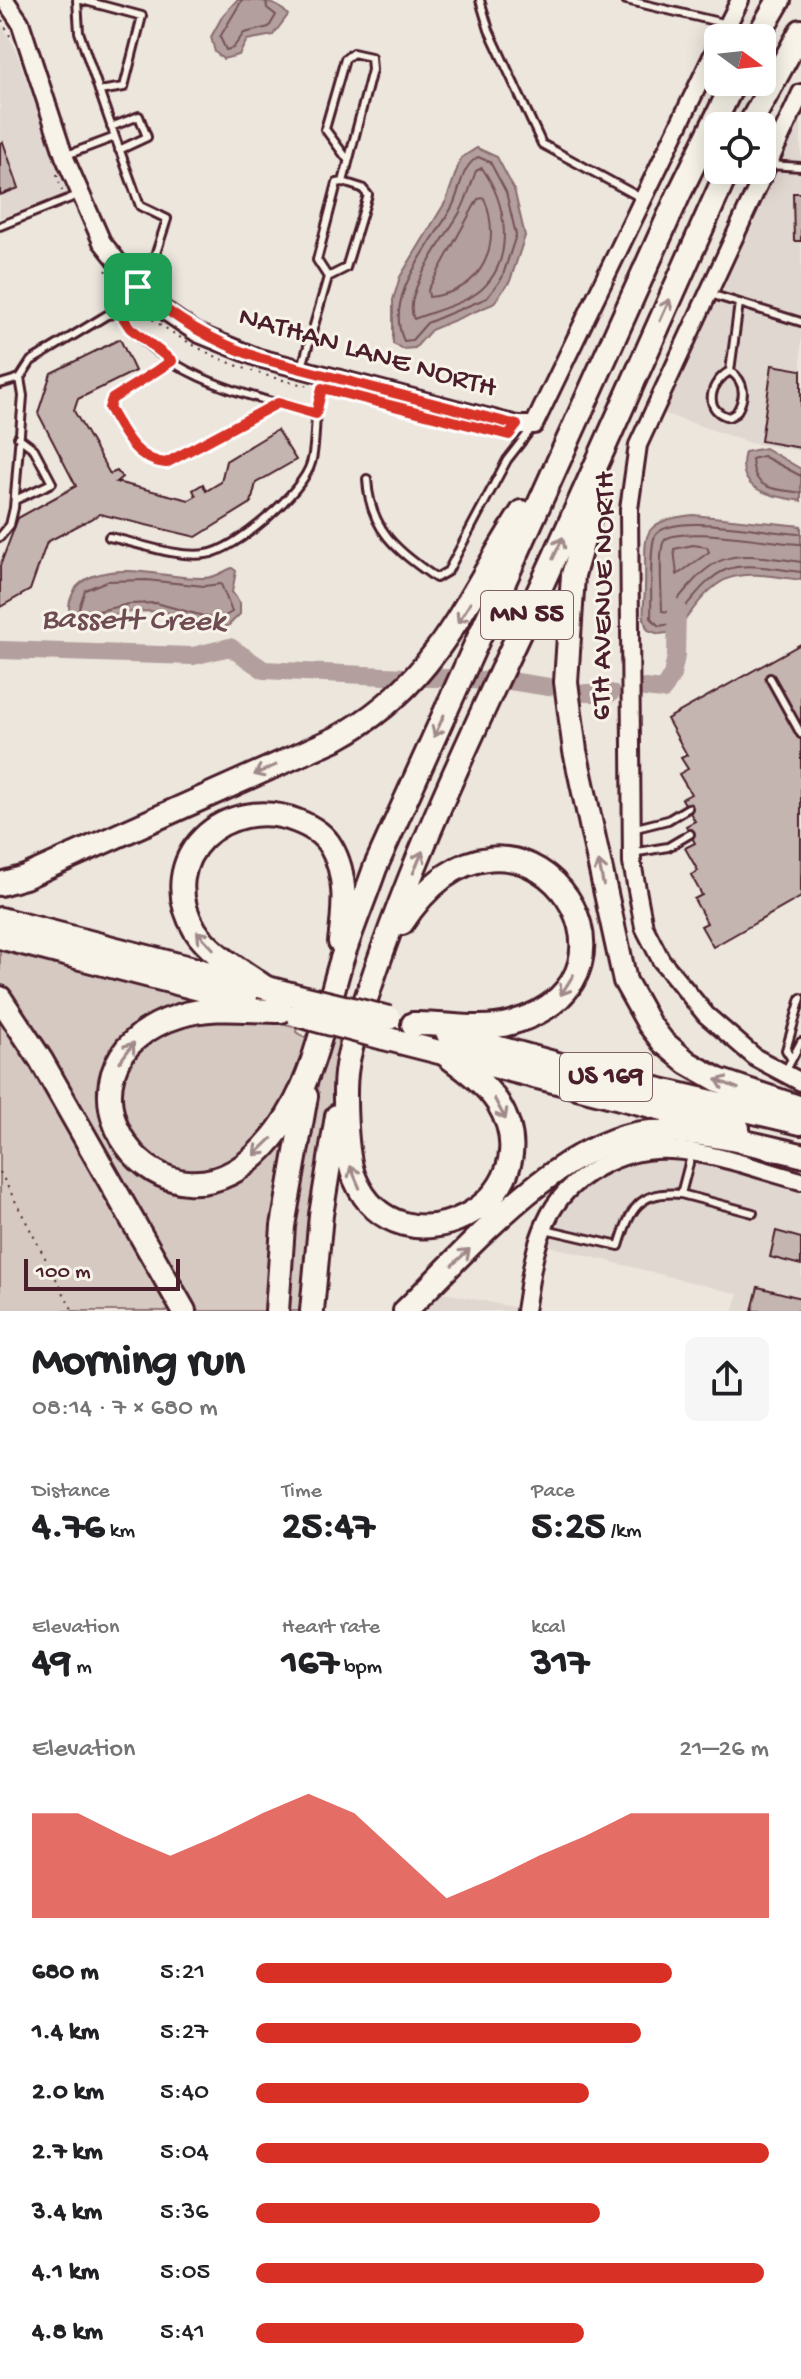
<!DOCTYPE html>
<html lang="en">
<head>
<meta charset="utf-8">
<style>
  body { margin:0; font-family:"Gochi Hand",sans-serif; background:#f6f6f6; color:#202124; height:100vh; display:flex; flex-direction:column; font-size:30px; white-space:nowrap }
  * { box-sizing:border-box; margin:0 }
  p { font-size:26px; color:#757577 }
  .icon { flex:none; width:44px; height:44px; fill:none; stroke:currentColor; stroke-width:2; stroke-linecap:round; stroke-linejoin:round }
  .map { position:relative; height:1311px; overflow:hidden }
  .side { display:flex; flex-direction:column; background:#fff; flex:1 }
  .side>* { flex:none }
  .needle { width:52px; rotate:105deg }
  .buttons { position:absolute; left:704px; top:24px; display:grid; gap:16px }
  .buttons a { display:grid; place-items:center; width:72px; height:72px; border-radius:12px; background:#fff; box-shadow:0 4px 20px #0003; font-size:40px }
  .scale { position:absolute; left:24px; bottom:20px; width:156px; box-sizing:border-box; padding-left:8px; border:4px solid #4a1f2b; border-top:0; font-size:22px; line-height:28px; white-space:nowrap; color:#4a1f2b; -webkit-text-stroke:6px #f7f3e8; paint-order:stroke }
  .pin { position:absolute; display:grid; place-items:center; width:68px; height:68px; color:#fff; margin:-34px; border-radius:16px; box-shadow:0 4px 12px #0006 }
  .round { display:grid; place-items:center; flex:none; width:84px; height:84px; border-radius:12px; background:#f6f6f6 }
  .overview { display:flex; align-items:center; justify-content:space-between; height:136px; padding:0 32px }
  h1 { font-size:44px; font-weight:800; line-height:60px }
  .figures { display:grid; grid-template-columns:repeat(3,1fr); gap:12px; height:136px; padding:8px 32px }
  .figures div { display:grid; align-content:center }
  .figures b { font-size:40px; font-weight:800 }
  .figures small { font-size:22px; font-weight:400 }
  .figures p { font-size:22px }
  .chart { height:224px; padding:16px 32px }
  .chart p { display:flex; justify-content:space-between }
  .chart svg { width:100%; height:144px; margin-top:8px; fill:#d93025; opacity:.7 }
  ul { padding:0 32px; list-style:none; font-size:26px }
  li { display:grid; grid-template-columns:128px 96px 1fr; align-items:center; height:60px }
  li i { height:20px; border-radius:10px; background:#d93025 }
  .map>svg:first-child { display:block }
  .built { fill:#e0d7d0 }
  .green { fill:#d5c9c2; stroke:#907476; stroke-width:2 }
  .water { fill:#b39f9d; stroke:#896c6f; stroke-width:2 }
  .lines { fill:none; stroke-linecap:round; stroke-linejoin:round }
  .shore { stroke:#745259; stroke-width:2 }
  .river { stroke:#b39f9d; stroke-width:18 }
  .building { fill:#c4b5b0; stroke:#4a1f2b; stroke-width:2 }
  .lane-casing { stroke:#4a1f2b; stroke-width:12 }
  .secondary-casing { stroke:#4a1f2b; stroke-width:22 }
  .highway-casing { stroke:#4a1f2b; stroke-width:28 }
  .path { stroke:#4a1f2b; stroke-width:2; stroke-dasharray:2 6; stroke-linecap:butt }
  .lane { stroke:#f7f3e8; stroke-width:6 }
  .secondary { stroke:#f7f3e8; stroke-width:16 }
  .highway { stroke:#f7f3e8; stroke-width:22 }
  .highway-bridge-casing { stroke:#4a1f2b; stroke-width:28; stroke-linecap:butt }
  .highway-bridge { stroke:#f7f3e8; stroke-width:22 }
  .oneway { stroke:#a0898a }
  .route-casing { stroke:#fff; stroke-width:16 }
  .route { stroke:#d93025; stroke-width:10 }
  .labels { text-anchor:middle; dominant-baseline:central; stroke-width:6; stroke-linejoin:round; paint-order:stroke }
  .shield { fill:#f7f3e8; stroke:#7e5f64; stroke-width:2 }
  .shield-label { font-size:28px; font-weight:bold; fill:#4a1f2b }
  .street-label { font-size:30px; fill:#4a1f2b; stroke:#f7f3e8 }
  .water-label { font-size:32px; font-style:italic; fill:#6f4c53; stroke:#f7f3e8 }
</style>
</head>
<body>
<div class="map">
<svg width="801" height="1311" viewBox="0 0 801 1311">
  <rect width="100%" height="100%" fill="#ece6dd"/>
  <filter id="ink" filterUnits="userSpaceOnUse"><feTurbulence type="fractalNoise" baseFrequency=".0125" numOctaves="2"/><feDisplacementMap in="SourceGraphic" scale="16" xChannelSelector="R" yChannelSelector="G"/><feConvolveMatrix kernelMatrix="1 2 1 2 8 2 1 2 1" color-interpolation-filters="sRGB"/></filter>
  <g filter="url(#ink)">
    <path class="built" d="M0 22 14 46 68 195 0 218Z
      M801 112V451L750 443 663 413Z
      M668 1156 698 1160 801 1188V1311H734L738 1294 545 1245 556 1216 579 1190 604 1172 638 1160Z
      M433 1291 518 1308 517 1311H411Z"/>
    <path class="green" d="M0 951 213 1004 142 1029 105 1111 179 1186 287 1133 275 1198 264 1311H189L0 992Z
      M0 1007 179 1311H0Z
      M265 1019 297 1027 296 1032 308 1039 295 1085 258 1146 201 1176 141 1158 115 1100 129 1057 179 1021Z
      M329 1036 348 1041 331 1109 305 1311H285L301 1162Z"/>
    <path class="water" d="M237 0C255 0 277 0 288 15L273 35 247 40 239 55 223 59 215 52 211 37 223 15Z
      M477 148 497 157 514 189 525 236 510 281 493 304 431 330 415 348 403 349 393 344V300L400 277 446 201 461 158Z
      M765 448 801 469V501C771 495 734 492 745 452Z
      M693 515 801 526V580C727 569 721 570 676 632L659 634 648 630C640 615 645 603 645 587 647 539 634 521 693 515Z
      M232 568 236 571 232 592 240 603V614L228 626C205 629 191 616 169 613 157 611 144 611 132 612 115 613 51 637 74 591 78 584 85 579 93 576 129 563 167 579 204 578 215 578 222 572 232 568Z"/>
    <g class="lines">
      <path class="shore" d="M242 0 220 37 226 50 233 48 244 33 269 27 276 15 267 8 266 0
        M478 157 490 162 506 192 516 235 502 278 487 298 427 323 412 340 404 341C382 295 434 243 453 205 461 188 461 167 478 157Z
        M482 168C506 202 516 257 482 289 467 303 432 312 414 319 401 293 447 236 460 212 467 199 471 184 476 171Z
        M484 198C503 246 483 291 429 297L428 290 478 199Z
        M801 476 763 456 752 459C754 492 774 488 801 493
        M801 534C772 534 670 510 655 536 649 546 652 602 651 618L659 626 671 624C722 562 720 560 801 572
        M801 544C778 544 675 524 664 541 658 550 662 597 662 611L668 612C716 549 726 551 801 562
        M693 545 707 547 709 552 677 575 674 549Z
        M146 580 204 586 221 584 232 612 218 620 156 603 129 604 90 613 79 608 85 590 107 581Z"/>
      <path class="river" d="M0 650 193 656 230 647 264 670 405 677
        M425 678H448
        M469 680 489 681
        M510 681 549 687
        M645 688 663 690 672 675 676 656 677 608
        M585 693H611"/>
    </g>
    <path class="building" d="M3 142 19 188 0 195V143Z
      M793 193H801V241H794Z
      M120 339 135 371 78 399 74 411 110 474 117 471 122 477 116 482 189 500 196 496 193 490 203 484 206 491 221 482 226 461 277 430 296 460 256 483 251 503 196 537 100 514 47 542 30 590 0 607V566L18 518 76 486 38 413 51 373Z
      M772 365 801 370V448L761 441Z
      M801 644V897L713 947 701 926 707 923 694 899 702 895 691 875 698 871 685 848 695 843 686 826 695 821 682 799 691 794 679 774 688 769 681 758 687 755 667 719Z
      M776 1231 801 1238V1265L770 1257Z
      M758 1287 801 1298V1311H752Z"/>
    <g class="lines">
      <g class="lane-casing">
        <path id="lane" d="M82 0 142 16 124 87 99 91
          M480 0 489 30 542 144 643 199
          M626 0 727 24
          M111 127 139 116 147 137 119 150
          M115 137 140 206 167 219 156 253 120 313C162 377 247 395 316 414L325 377
          M64 156 115 137 79 32 77 0
          M769 165 801 167
          M0 226 78 195
          M328 277 317 260 337 183 343 182
          M710 294 801 322
          M172 361 112 399 109 408C123 432 135 460 166 463L276 404
          M302 367 328 277 346 268 368 195 362 188 343 182 372 70 371 57 353 53 345 59 325 129 348 160
          M730 371C746 382 746 397 736 413L729 417C702 410 710 382 730 371L739 303
          M0 384 20 378 31 361 107 315 120 313
          M367 479C370 531 397 550 436 578L448 571 507 460 532 428
          M15 500 52 483 34 449 18 437
          M0 537 10 525 14 508 23 396 20 378
          M109 537C139 543 175 558 206 554 235 551 304 491 311 463 315 451 315 428 316 414
          M770 678 801 734
          M632 829 668 820 688 808
          M632 853 668 847 690 834
          M791 1058 786 1050 801 998
          M785 1072 801 1042
          M692 1152 681 1194 753 1213
          M545 1229 619 1246C630 1210 638 1190 681 1194"/>
      </g>
      <g class="secondary-casing">
        <path id="secondary" d="M5 0 20 22 64 156 102 242 138 287 169 314 197 333 259 358 517 425H534L718 44
          M721 38 740 0
          M801 93 638 445 629 509 632 863 644 927 661 960 706 1015 756 1058 801 1082
          M525 1311C530 1281 533 1250 546 1222 566 1176 622 1147 671 1150 714 1152 759 1170 801 1181"/>
      </g>
      <g class="highway-casing">
        <path id="highway" d="M757 38 779 0
          M749 126 801 31
          M595 499 573 575 566 682 575 751 625 981 649 1024 663 1042 688 1063 718 1080 801 1108
          M0 884 25 877 337 738C437 684 464 601 522 512
          M0 919 302 997
          M402 923C516 749 677 976 511 1023 480 1032 445 1023 413 1024
          M0 937 246 1001
          M266 988C243 971 211 955 195 930 152 858 226 793 297 821 310 826 324 834 331 847 348 875 344 911 340 942
          M0 998 41 1060 184 1311
          M281 1011C247 1011 213 1005 179 1016 24 1064 163 1272 272 1138 312 1090 323 1023 340 965 350 932 364 900 375 868L679 194 734 82
          M448 1034 601 1076 801 1123
          M384 1038 738 1128
          M446 1055C465 1069 485 1083 498 1103 558 1201 398 1281 355 1179 345 1158 343 1089 347 1066 351 1041 361 1014 369 990 415 850 481 715 543 582 606 445 666 307 728 170
          M277 1311 283 1226 306 1096
          M312 1311 321 1215 337 1116
          M405 1311C468 1250 561 1138 651 1132 701 1129 753 1144 801 1155"/>
      </g>
      <path class="path" d="M2 20 10 36
        M57 174 62 191
        M106 270 123 294
        M133 305C191 349 238 372 310 386
        M0 1172 73 1311"/>
      <use href="#lane" class="lane"/>
      <use href="#secondary" class="secondary"/>
      <use href="#highway" class="highway"/>
      <g class="highway-bridge-casing">
        <path id="highway-bridge" d="M302 997 389 1018
          M298 1015 384 1038"/>
      </g>
      <use href="#highway-bridge" class="highway-bridge"/>
    </g>
    <defs><path id="oneway-shaft" d="M-6 0H5M1.5-3L5.5 0L1.5 3" fill="none" stroke-width="1.6" stroke-linecap="round" stroke-linejoin="round" transform="scale(2)"/></defs>
    <g class="oneway">
      <use href="#oneway-shaft" transform="translate(665 310) rotate(-66)"/>
      <use href="#oneway-shaft" transform="translate(558 548) rotate(-65)"/>
      <use href="#oneway-shaft" transform="translate(464 613) rotate(122)"/>
      <use href="#oneway-shaft" transform="translate(439 726) rotate(114)"/>
      <use href="#oneway-shaft" transform="translate(265 770) rotate(156)"/>
      <use href="#oneway-shaft" transform="translate(418 862) rotate(-67)"/>
      <use href="#oneway-shaft" transform="translate(601 873) rotate(-101)"/>
      <use href="#oneway-shaft" transform="translate(205 940) rotate(-133)"/>
      <use href="#oneway-shaft" transform="translate(567 985) rotate(122)"/>
      <use href="#oneway-shaft" transform="translate(127 1052) rotate(-54)"/>
      <use href="#oneway-shaft" transform="translate(727 1084) rotate(-158)"/>
      <use href="#oneway-shaft" transform="translate(500 1109) rotate(62)"/>
      <use href="#oneway-shaft" transform="translate(263 1147) rotate(136)"/>
      <use href="#oneway-shaft" transform="translate(355 1177) rotate(-113)"/>
      <use href="#oneway-shaft" transform="translate(461 1257) rotate(-43)"/>
    </g>
  </g>
  <g class="lines" filter="url(#ink)">
    <g class="route-casing">
      <path id="route" d="M138 287C176 320 212 341 259 358L517 425 509 435 322 388 316 414 278 403 166 463C135 460 123 432 109 408L112 399 172 361 130 328 120 313Z"/>
    </g>
    <use href="#route" class="route"/>
  </g>
  <g class="labels">
    <g class="shield">
      <rect x="481" y="591" width="92" height="48" rx="6"/>
      <rect x="560" y="1053" width="92" height="48" rx="6"/>
    </g>
    <g class="shield-label">
      <text x="527" y="615">MN 55</text>
      <text x="606" y="1077">US 169</text>
    </g>
    <g class="street-label">
      <text transform="translate(367 354) rotate(16)">NATHAN LANE NORTH</text>
      <text transform="translate(605 596) rotate(-89)">6TH AVENUE NORTH</text>
    </g>
    <g class="water-label">
      <text transform="translate(133 622) rotate(1)">Bassett Creek</text>
    </g>
  </g>
</svg>
<div class="buttons">
<a><svg class="needle" viewBox="-14 -14 28 28"><path d="M0-13l5 13h-10z" fill="#e53935"/><path d="M0 13l5-13h-10z" fill="#757577"/></svg></a>
<a><svg class="icon" aria-label="locate" viewBox="0 0 24 24"><circle cx="12" cy="12" r="6"/><path d="M12 2v4M12 18v4M2 12h4M18 12h4"/></svg></a>
</div>
<div class="scale">100 m</div>
<div class="pin" style="left:138px;top:287px;background:#1e9e55"><svg class="icon" aria-label="arrive" viewBox="0 0 24 24"><path d="M6 21V4h12l-3 4 3 4H6"/></svg></div>
</div>
<section class="side">
<div class="overview"><div><h1>Morning run</h1><p>08:14 · 7 × 680 m</p></div><a class="round"><svg class="icon" aria-label="share" viewBox="0 0 24 24"><path d="M12 15V3M7 8l5-5 5 5M5 13v7h14v-7"/></svg></a></div>
<div class="figures">
<div><p>Distance</p><b>4.76<small> km</small></b></div>
<div><p>Time</p><b>25:47</b></div>
<div><p>Pace</p><b>5:25<small> /km</small></b></div>
</div>
<div class="figures">
<div><p>Elevation</p><b>49<small> m</small></b></div>
<div><p>Heart rate</p><b>167<small> bpm</small></b></div>
<div><p>kcal</p><b>317</b></div>
</div>
<div class="chart"><p><span>Elevation</span>21–26 m</p>
<svg viewBox="0 0 160 44" preserveAspectRatio="none"><path d="M0 44V12L10 12L20 19L30 25L40 19L50 12L60 6L70 12L80 25L90 38L100 32L110 25L120 19L130 12L140 12L150 12L160 12V44z"/></svg>
</div>
<ul>
<li><b>680 m</b>5:21<i style="width:81%"></i></li>
<li><b>1.4 km</b>5:27<i style="width:75%"></i></li>
<li><b>2.0 km</b>5:40<i style="width:65%"></i></li>
<li><b>2.7 km</b>5:04<i style="width:100%"></i></li>
<li><b>3.4 km</b>5:36<i style="width:67%"></i></li>
<li><b>4.1 km</b>5:05<i style="width:99%"></i></li>
<li><b>4.8 km</b>5:41<i style="width:64%"></i></li>
</ul>
</section>
</body>
</html>
